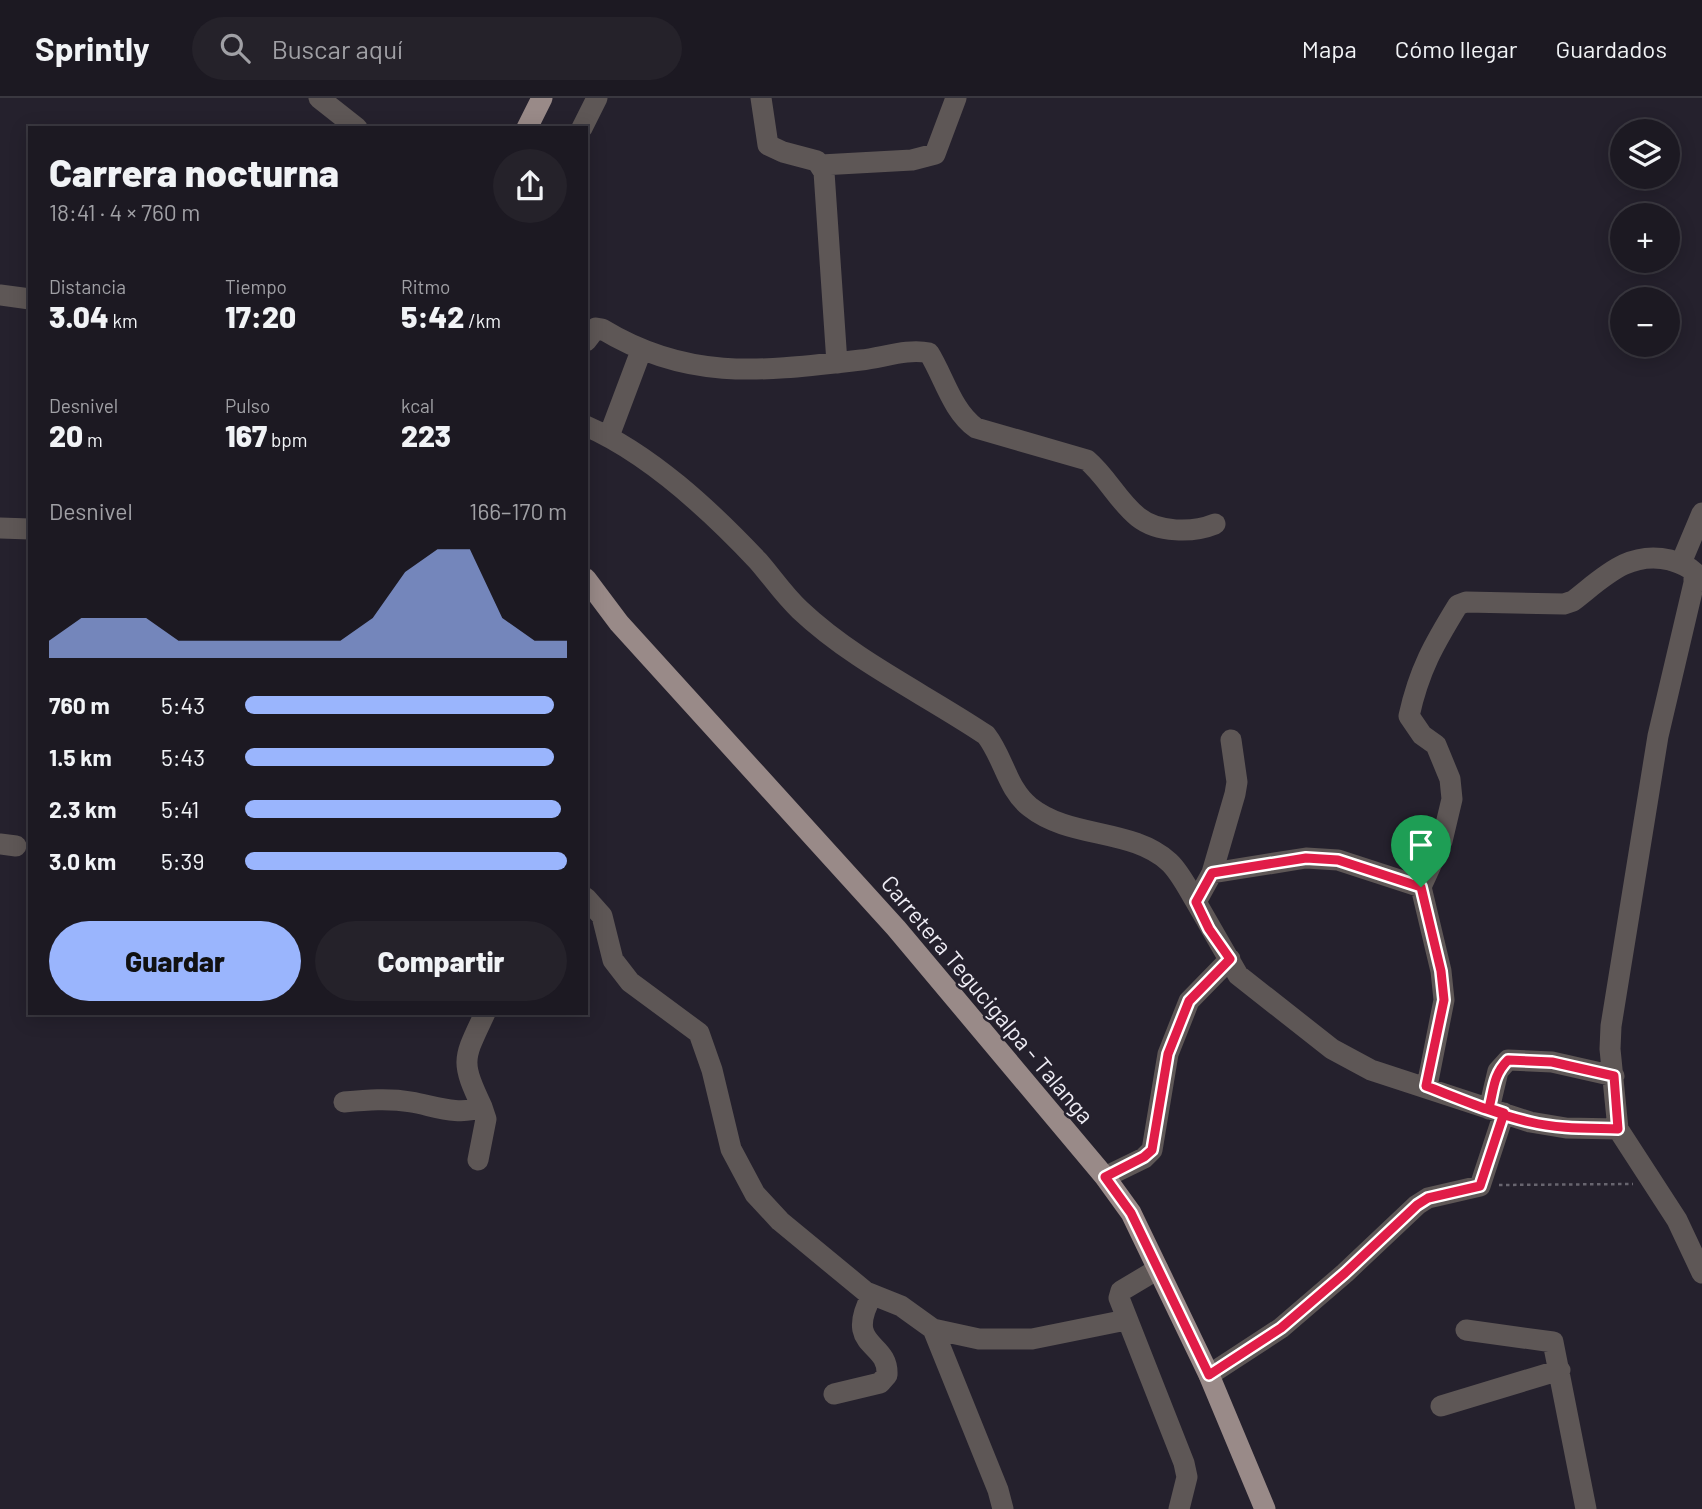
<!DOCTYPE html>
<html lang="es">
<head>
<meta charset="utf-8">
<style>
  body { margin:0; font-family:Barlow,sans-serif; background:#25222a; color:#f1f3f6; height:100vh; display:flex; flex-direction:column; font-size:26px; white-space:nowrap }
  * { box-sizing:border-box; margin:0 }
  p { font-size:23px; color:#a0a0a5 }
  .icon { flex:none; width:38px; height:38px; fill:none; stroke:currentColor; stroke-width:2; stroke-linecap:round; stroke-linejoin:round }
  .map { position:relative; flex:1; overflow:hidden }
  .side { position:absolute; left:28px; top:28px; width:560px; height:889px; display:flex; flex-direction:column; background:#1c1922; border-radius:0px; box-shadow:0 4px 18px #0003,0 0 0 2px #3a3840 }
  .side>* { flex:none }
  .buttons { position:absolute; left:1610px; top:21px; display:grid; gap:14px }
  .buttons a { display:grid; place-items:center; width:70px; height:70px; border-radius:50%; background:#1c1922; box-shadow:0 4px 18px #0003,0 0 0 2px #3a3840; font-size:35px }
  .pin { position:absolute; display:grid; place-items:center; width:60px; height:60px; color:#fff; margin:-72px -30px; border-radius:50% 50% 50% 0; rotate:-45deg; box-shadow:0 0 7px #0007 }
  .pin .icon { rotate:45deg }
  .round { display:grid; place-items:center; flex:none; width:74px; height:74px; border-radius:37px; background:#25222a }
  .headline { display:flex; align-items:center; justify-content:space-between; height:119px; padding:0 21px }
  h1 { font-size:38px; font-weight:800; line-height:52px }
  .stats { display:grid; grid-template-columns:repeat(3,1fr); gap:10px; height:119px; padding:7px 21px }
  .stats div { display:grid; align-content:center }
  .stats b { font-size:30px; font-weight:800 }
  .stats small { font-size:19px; font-weight:400 }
  .stats p { font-size:19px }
  .chart { height:196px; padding:14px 21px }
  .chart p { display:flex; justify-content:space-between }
  .chart svg { width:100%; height:126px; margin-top:7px; fill:#9ab5fd; opacity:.7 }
  .button { display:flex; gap:14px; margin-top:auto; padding:14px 21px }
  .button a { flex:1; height:80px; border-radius:42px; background:#9ab5fd; color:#111; font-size:28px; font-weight:800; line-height:80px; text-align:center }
  .button a+a { background:#25222a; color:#f1f3f6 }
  ul { padding:0 21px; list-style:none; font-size:23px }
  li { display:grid; grid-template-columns:112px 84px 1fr; align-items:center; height:52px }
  li i { height:18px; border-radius:9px; background:#9ab5fd }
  header { display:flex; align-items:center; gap:42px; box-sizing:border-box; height:98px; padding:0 35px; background:#1c1922; border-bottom:2px solid #3a3840 }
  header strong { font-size:33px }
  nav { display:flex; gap:38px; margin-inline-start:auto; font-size:24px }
  .search { width:490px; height:63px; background:#25222a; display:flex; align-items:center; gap:18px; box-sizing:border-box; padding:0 24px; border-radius:38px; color:#a0a0a5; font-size:26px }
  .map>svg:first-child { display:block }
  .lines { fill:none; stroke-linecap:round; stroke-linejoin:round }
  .path { stroke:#68656f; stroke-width:2.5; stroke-dasharray:3.5 3.5; stroke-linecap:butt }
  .minor { stroke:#5e5756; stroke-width:21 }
  .major { stroke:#998a88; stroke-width:21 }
  .route-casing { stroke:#fff; stroke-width:14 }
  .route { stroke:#e11d48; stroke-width:9 }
  .labels { text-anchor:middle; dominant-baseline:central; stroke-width:5; stroke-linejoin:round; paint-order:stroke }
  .street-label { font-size:23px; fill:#efedf5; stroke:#25212d }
</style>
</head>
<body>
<header>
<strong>Sprintly</strong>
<div class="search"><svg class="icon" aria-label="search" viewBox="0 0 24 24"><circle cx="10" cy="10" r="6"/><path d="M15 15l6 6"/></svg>Buscar aquí</div>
<nav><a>Mapa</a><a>Cómo llegar</a><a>Guardados</a></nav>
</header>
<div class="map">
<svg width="1702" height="1411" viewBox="0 0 1702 1411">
  <rect width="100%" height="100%" fill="#25212d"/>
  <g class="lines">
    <path class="path" d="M1499 1087 1633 1086"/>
    <path class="minor" d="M319 0 357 30
      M761 0 768 47 783 54 817 63 824 74 837 265
      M582 30 597 0
      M821 67 912 62 935 56 956 0
      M0 197 30 201
      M586 243 596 230 602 231C689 284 764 273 861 262 882 260 908 250 929 255 944 279 952 313 976 330L1087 362C1107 379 1118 403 1138 419 1158 435 1193 435 1215 426
      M586 328C650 356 710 412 758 463 772 479 784 497 800 512 854 563 925 596 986 637 1004 660 1007 691 1030 709 1070 741 1132 730 1169 764 1180 774 1188 791 1196 804
      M609 338 641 253
      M0 430 30 431
      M1681 465 1702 415
      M1694 485 1658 638 1611 928 1610 951 1618 1031 1677 1122 1702 1175
      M1231 642 1237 684 1235 696 1212 775 1196 804 1238 877 1332 951 1371 972 1530 1024 1566 1030 1618 1031
      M0 746 16 748
      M1212 775 1306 760 1338 762 1421 789
      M586 800 602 818 613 862 630 884 699 935 712 972 731 1051 755 1096 780 1123 866 1194 901 1208 933 1231 979 1241H1032L1126 1222
      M1427 988 1444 902 1441 873 1421 789 1442 743 1452 701 1450 681 1436 647 1422 637 1409 618C1419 572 1434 546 1458 507L1466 504 1564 506 1573 503C1603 480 1628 452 1670 462 1679 465 1687 467 1694 474V485L1702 483
      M344 1004C366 1002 389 1000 411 1004 435 1008 458 1018 482 1009 460 962 463 962 485 915
      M1489 1011 1498 973 1508 962 1552 964 1614 978
      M478 1062 486 1021 482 1009
      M1105 1079 1144 1060 1152 1052 1168 956 1189 903 1230 861
      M1158 1171 1121 1193 1119 1200 1184 1365 1187 1379 1179 1411
      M933 1231 998 1392 1003 1411
      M1466 1232 1553 1244 1586 1411
      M1209 1277 1281 1230 1345 1175 1417 1107 1428 1100 1480 1088 1504 1015
      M834 1296 880 1285 887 1277C889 1242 843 1251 872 1197
      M1441 1308 1560 1272"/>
    <path class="major" d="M527 30 542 0
      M586 481 619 525 896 830 1105 1079 1131 1115 1209 1277 1265 1411"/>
  </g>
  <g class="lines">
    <g class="route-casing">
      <path id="route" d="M1421 789 1338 762 1306 760 1212 775 1196 804 1209 831 1230 861 1189 903 1168 956 1152 1052 1144 1059 1105 1079 1131 1115 1209 1277 1281 1230 1345 1175 1417 1107 1428 1100 1480 1088 1504 1015 1489 1010C1494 991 1493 977 1508 962L1552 964 1614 978 1618 1031C1589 1030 1559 1031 1530 1024 1495 1016 1460 1001 1426 988L1444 902 1441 873 1421 789"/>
    </g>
    <use href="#route" class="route"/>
  </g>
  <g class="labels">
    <g class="street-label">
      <text transform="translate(988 901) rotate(50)">Carretera Tegucigalpa - Talanga</text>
    </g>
  </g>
</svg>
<div class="buttons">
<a><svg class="icon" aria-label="layers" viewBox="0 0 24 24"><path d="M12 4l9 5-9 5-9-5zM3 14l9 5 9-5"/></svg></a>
<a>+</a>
<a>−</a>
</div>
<div class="pin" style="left:1421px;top:789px;background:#1e9e55"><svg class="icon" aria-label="arrive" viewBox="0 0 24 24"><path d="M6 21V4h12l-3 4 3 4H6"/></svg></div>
<section class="side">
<div class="headline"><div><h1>Carrera nocturna</h1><p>18:41 · 4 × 760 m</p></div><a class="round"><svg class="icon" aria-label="share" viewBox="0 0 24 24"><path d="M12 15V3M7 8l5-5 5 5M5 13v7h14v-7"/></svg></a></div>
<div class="stats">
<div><p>Distancia</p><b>3.04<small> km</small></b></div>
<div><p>Tiempo</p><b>17:20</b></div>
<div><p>Ritmo</p><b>5:42<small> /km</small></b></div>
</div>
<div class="stats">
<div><p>Desnivel</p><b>20<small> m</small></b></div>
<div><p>Pulso</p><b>167<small> bpm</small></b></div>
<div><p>kcal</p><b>223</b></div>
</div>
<div class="chart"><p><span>Desnivel</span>166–170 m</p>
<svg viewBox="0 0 160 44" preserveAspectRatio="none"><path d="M0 44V38L10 30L20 30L30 30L40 38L50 38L60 38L70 38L80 38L90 38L100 30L110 14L120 6L130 6L140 30L150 38L160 38V44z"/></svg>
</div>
<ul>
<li><b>760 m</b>5:43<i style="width:96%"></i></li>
<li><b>1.5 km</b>5:43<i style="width:96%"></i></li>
<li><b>2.3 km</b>5:41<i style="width:98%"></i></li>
<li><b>3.0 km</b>5:39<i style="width:100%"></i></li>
</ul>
<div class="button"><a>Guardar</a><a>Compartir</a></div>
</section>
</div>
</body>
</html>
